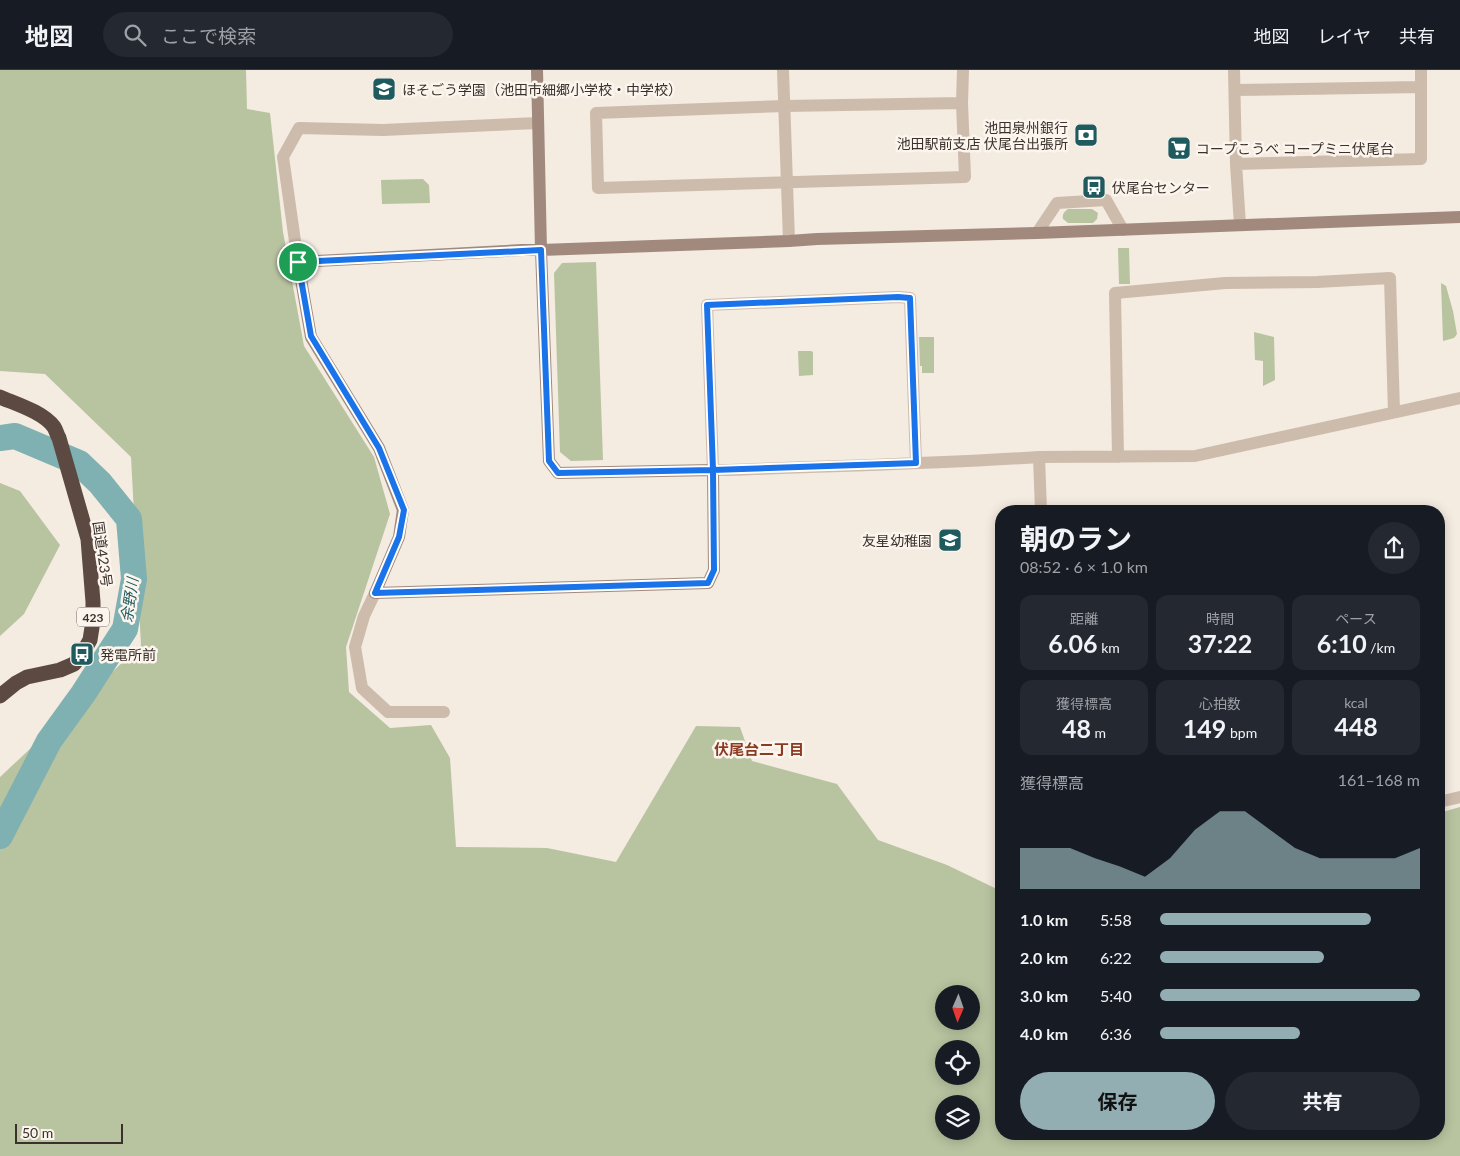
<!DOCTYPE html>
<html lang="ja">
<head>
<meta charset="utf-8">
<style>
  body { margin:0; font-family:Lato,"Noto Sans JP",sans-serif; background:#242831; color:#f1f3f6; height:100vh; display:flex; flex-direction:column; font-size:19px; white-space:nowrap }
  * { box-sizing:border-box; margin:0 }
  p { font-size:16px; color:#9ea1a6 }
  .icon { flex:none; width:28px; height:28px; fill:none; stroke:currentColor; stroke-width:2; stroke-linecap:round; stroke-linejoin:round }
  .map { position:relative; flex:1; overflow:hidden }
  .drawer { position:absolute; left:995px; top:435px; width:450px; height:635px; display:flex; flex-direction:column; background:#171b24; border-radius:20px; box-shadow:0 2px 12px #0003 }
  .drawer>* { flex:none }
  .needle { width:32px; rotate:182deg }
  .controls { position:absolute; left:935px; top:915px; display:grid; gap:10px }
  .controls a { display:grid; place-items:center; width:45px; height:45px; border-radius:50%; background:#171b24; box-shadow:0 2px 12px #0003; font-size:25px }
  .scale { position:absolute; left:15px; bottom:12px; width:108px; box-sizing:border-box; padding-left:5px; border:2px solid #3b302b; border-top:0; font-size:14px; line-height:18px; white-space:nowrap; color:#3b302b; -webkit-text-stroke:4px #fbf5ee; paint-order:stroke }
  .pin { position:absolute; display:grid; place-items:center; width:42px; height:42px; color:#fff; margin:-21px; border:2px solid #fff; border-radius:50%; box-shadow:0 1px 5px #0007 }
  .round { display:grid; place-items:center; flex:none; width:52px; height:52px; border-radius:26px; background:#242831 }
  .head { display:flex; align-items:center; justify-content:space-between; height:85px; padding:0 25px }
  h1 { font-size:28px; font-weight:700; line-height:38px }
  .figures { display:grid; grid-template-columns:repeat(3,1fr); gap:8px; height:85px; padding:5px 25px }
  .figures div { display:grid; align-content:center; border-radius:12px; background:#242831; text-align:center }
  .figures b { font-size:25px; font-weight:700 }
  .figures small { font-size:14px; font-weight:400 }
  .figures p { font-size:14px }
  .chart { height:140px; padding:10px 25px }
  .chart p { display:flex; justify-content:space-between }
  .chart svg { width:100%; height:90px; margin-top:5px; fill:#92aeb2; opacity:.7 }
  .action { display:flex; gap:10px; margin-top:auto; padding:10px 25px }
  .action a { flex:1; height:58px; border-radius:30px; background:#92aeb2; color:#111; font-size:20px; font-weight:700; line-height:58px; text-align:center }
  .action a+a { background:#242831; color:#f1f3f6 }
  ul { padding:0 25px; list-style:none; font-size:16px }
  li { display:grid; grid-template-columns:80px 60px 1fr; align-items:center; height:38px }
  li i { height:12px; border-radius:6px; background:#92aeb2 }
  header { display:flex; align-items:center; gap:30px; box-sizing:border-box; height:70px; padding:0 25px; background:#171b24; border-bottom:1px solid #363941 }
  header strong { font-size:24px }
  nav { display:flex; gap:28px; margin-inline-start:auto; font-size:18px }
  .search { width:350px; height:45px; background:#242831; display:flex; align-items:center; gap:12px; box-sizing:border-box; padding:0 18px; border-radius:28px; color:#9ea1a6; font-size:19px }
  .map>svg:first-child { display:block }
  .green { fill:#b8c4a0; fill-rule:evenodd }
  .lines { fill:none; stroke-linecap:round; stroke-linejoin:round }
  .river { stroke:#7fb0b2; stroke-width:26 }
  .street { stroke:#cdbbac; stroke-width:12 }
  .secondary { stroke:#a18a7d; stroke-width:12 }
  .highway { stroke:#5c4a42; stroke-width:15 }
  .route-casing { stroke:#fff; stroke-width:10 }
  .route { stroke:#1a73e8; stroke-width:6 }
  .labels { text-anchor:middle; dominant-baseline:central; stroke-width:5; stroke-linejoin:round; paint-order:stroke }
  .shield { fill:#fbf5ee; stroke:#756b66; stroke-width:1 }
  .shield-label { font-size:12px; font-weight:bold; fill:#3b302b }
  .poi-label { font-size:14px; fill:#3b302b; stroke:#fbf5ee; text-anchor:start }
  .street-label { font-size:14px; fill:#3b302b; stroke:#fbf5ee }
  .water-label { font-size:15px; font-style:italic; fill:#1f5a5e; stroke:#fbf5ee }
  .neighbourhood-label { font-size:15px; font-weight:bold; fill:#8c3b22; stroke:#fbf5ee }
</style>
</head>
<body>
<header>
<strong>地図</strong>
<div class="search"><svg class="icon" aria-label="search" viewBox="0 0 24 24"><circle cx="10" cy="10" r="6"/><path d="M15 15l6 6"/></svg>ここで検索</div>
<nav><a>地図</a><a>レイヤ</a><a>共有</a></nav>
</header>
<div class="map">
<svg width="1460" height="1086" viewBox="0 0 1460 1086">
  <rect width="100%" height="100%" fill="#f4ebe1"/>
  <path class="green" d="M0 0H246L247 39 270 43 283 162 304 276 374 387 390 444 346 577 349 622 390 658 431 655 450 688 456 777 547 778 616 792 696 656 740 657 752 691 837 714 878 770 947 795 1001 821V1064H1439V743L1460 737V1086H0V707L141 575 131 387 45 304 0 301ZM944 924H971V951H944ZM944 979H971V1006H944ZM944 1034H971V1061H944Z
    M423 109 429 115 430 133 382 134 381 110Z
    M1068 139H1092L1098 143 1097 149 1093 153H1068L1063 149C1062 144 1064 142 1068 139Z
    M1118 178H1129L1130 214H1119Z
    M596 192 603 390 571 391 560 382 554 203 562 193Z
    M1441 213 1446 216 1453 241 1457 264 1454 268 1443 271Z
    M1254 262 1274 267 1275 310 1263 316V291L1255 290Z
    M919 267H934V303H922V296H920Z
    M798 281H811L813 282V305L799 306Z
    M0 413 20 421 60 475 24 544 0 566Z"/>
  <g class="lines">
    <path class="river" d="M0 368 15 366 79 393 100 413 129 449 134 509 125 559 83 624 49 671 0 766"/>
    <path class="street" d="M783 0 789 171
      M1234 0 1236 94 1240 155
      M1235 20 1421 17
      M962 33 785 36 596 43 598 118 965 107 962 33 963 0
      M1236 94 1421 89V0
      M1037 163 1057 133 1106 130 1123 160
      M298 192 283 87 299 58 383 60 538 53
      M1039 387 1041 441
      M1118 387 1115 223 1225 213 1317 212 1390 208 1394 342
      M916 393 910 228 898 227 707 235 713 400H728C831 396 935 394 1039 387L1195 386 1460 328
      M375 523 364 546 355 577 362 618 388 642H444
      M1439 732 1460 727"/>
    <path class="secondary" d="M537 0 541 180 549 391 558 403 713 400 714 500 708 513 375 523 399 467 403 440 379 378 311 267 298 192 522 180H541L789 171 817 169 1037 163 1460 147"/>
    <path class="highway" d="M0 327C16 334 43 342 54 357 56 360 57 365 59 368L88 469 93 532V551L90 570 82 584 74 594 60 600 27 607 16 613 0 626"/>
  </g>
  <g class="lines">
    <g class="route-casing">
      <path id="route" d="M298 192 311 266 379 378 404 440 399 467 375 523 708 513 714 500 713 400 916 393 910 228 898 227 707 235 713 400 558 403 549 391 541 180 298 192"/>
    </g>
    <use href="#route" class="route"/>
  </g>
  <defs>
    <g id="school-square" transform="scale(1.25)"><rect x="-9" y="-9" width="18" height="18" rx="4" fill="#1f5a5e" stroke="#fbf5ee"/><path d="M0-5L7-2L0 1L-7-2ZM-4 1L0 2.5L4 1V4Q0 6-4 4Z" fill="#fff"/></g>
    <g id="bank-square" transform="scale(1.25)"><rect x="-9" y="-9" width="18" height="18" rx="4" fill="#1f5a5e" stroke="#fbf5ee"/><path d="M-6-4H6V4H-6ZM0-2.3a2.3 2.3 0 1 0 0 4.6a2.3 2.3 0 1 0 0-4.6Z" fill="#fff"/></g>
    <g id="supermarket-square" transform="scale(1.25)"><rect x="-9" y="-9" width="18" height="18" rx="4" fill="#1f5a5e" stroke="#fbf5ee"/><path d="M-6-5.5h2.5l.6 2H6L4.5 2H-2.5L-4.4-4H-6ZM-1.5 3.2a1.3 1.3 0 1 0 .1 0ZM3 3.2a1.3 1.3 0 1 0 .1 0Z" fill="#fff"/></g>
    <g id="bus-square" transform="scale(1.25)"><rect x="-9" y="-9" width="18" height="18" rx="4" fill="#1f5a5e" stroke="#fbf5ee"/><path d="M-5-6H5V4H4V6H2V4H-2V6H-4V4H-5ZM-3.5-4V0h7V-4ZM-3.5 1.2v1.5H-2V1.2ZM2 1.2v1.5H3.5V1.2Z" fill="#fff"/></g>
  </defs>
  <g fill-rule="evenodd">
    <use href="#school-square" x="384" y="19"/>
    <use href="#bank-square" x="1086" y="65"/>
    <use href="#supermarket-square" x="1179" y="78"/>
    <use href="#bus-square" x="1094" y="117"/>
    <use href="#school-square" x="950" y="470"/>
    <use href="#bus-square" x="82" y="584"/>
  </g>
  <g class="labels">
    <rect class="shield" x="77" y="537.5" width="32" height="19" rx="4"/>
    <g class="shield-label">
      <text x="93" y="547">423</text>
    </g>
    <g class="poi-label">
      <text x="402" y="19">ほそごう学園（池田市細郷小学校・中学校）</text>
      <text x="1068" y="57" text-anchor="end">池田泉州銀行<tspan x="1068" dy="16">池田駅前支店 伏尾台出張所</tspan></text>
      <text x="1196" y="78">コープこうべ コープミニ伏尾台</text>
      <text x="1112" y="117">伏尾台センター</text>
      <text x="932" y="470" text-anchor="end">友星幼稚園</text>
      <text x="100" y="584">発電所前</text>
    </g>
    <g class="street-label">
      <text transform="translate(103 484) rotate(82)">国道423号</text>
    </g>
    <g class="water-label">
      <text transform="translate(129 530) rotate(-82)">余野川</text>
    </g>
    <g class="neighbourhood-label">
      <text x="759" y="679">伏尾台二丁目</text>
    </g>
  </g>
</svg>
<div class="controls">
<a><svg class="needle" viewBox="-14 -14 28 28"><path d="M0-13l5 13h-10z" fill="#e53935"/><path d="M0 13l5-13h-10z" fill="#9ea1a6"/></svg></a>
<a><svg class="icon" aria-label="locate" viewBox="0 0 24 24"><circle cx="12" cy="12" r="6"/><path d="M12 2v4M12 18v4M2 12h4M18 12h4"/></svg></a>
<a><svg class="icon" aria-label="layers" viewBox="0 0 24 24"><path d="M12 4l9 5-9 5-9-5zM3 14l9 5 9-5"/></svg></a>
</div>
<div class="scale">50 m</div>
<div class="pin" style="left:298px;top:192px;background:#1e9e55"><svg class="icon" aria-label="arrive" viewBox="0 0 24 24"><path d="M6 21V4h12l-3 4 3 4H6"/></svg></div>
<section class="drawer">
<div class="head"><div><h1>朝のラン</h1><p>08:52 · 6 × 1.0 km</p></div><a class="round"><svg class="icon" aria-label="share" viewBox="0 0 24 24"><path d="M12 15V3M7 8l5-5 5 5M5 13v7h14v-7"/></svg></a></div>
<div class="figures">
<div><p>距離</p><b>6.06<small> km</small></b></div>
<div><p>時間</p><b>37:22</b></div>
<div><p>ペース</p><b>6:10<small> /km</small></b></div>
</div>
<div class="figures">
<div><p>獲得標高</p><b>48<small> m</small></b></div>
<div><p>心拍数</p><b>149<small> bpm</small></b></div>
<div><p>kcal</p><b>448</b></div>
</div>
<div class="chart"><p><span>獲得標高</span>161–168 m</p>
<svg viewBox="0 0 160 44" preserveAspectRatio="none"><path d="M0 44V24L10 24L20 24L30 29L40 33L50 38L60 29L70 15L80 6L90 6L100 15L110 24L120 29L130 29L140 29L150 29L160 24V44z"/></svg>
</div>
<ul>
<li><b>1.0 km</b>5:58<i style="width:81%"></i></li>
<li><b>2.0 km</b>6:22<i style="width:63%"></i></li>
<li><b>3.0 km</b>5:40<i style="width:100%"></i></li>
<li><b>4.0 km</b>6:36<i style="width:54%"></i></li>
</ul>
<div class="action"><a>保存</a><a>共有</a></div>
</section>
</div>
</body>
</html>
